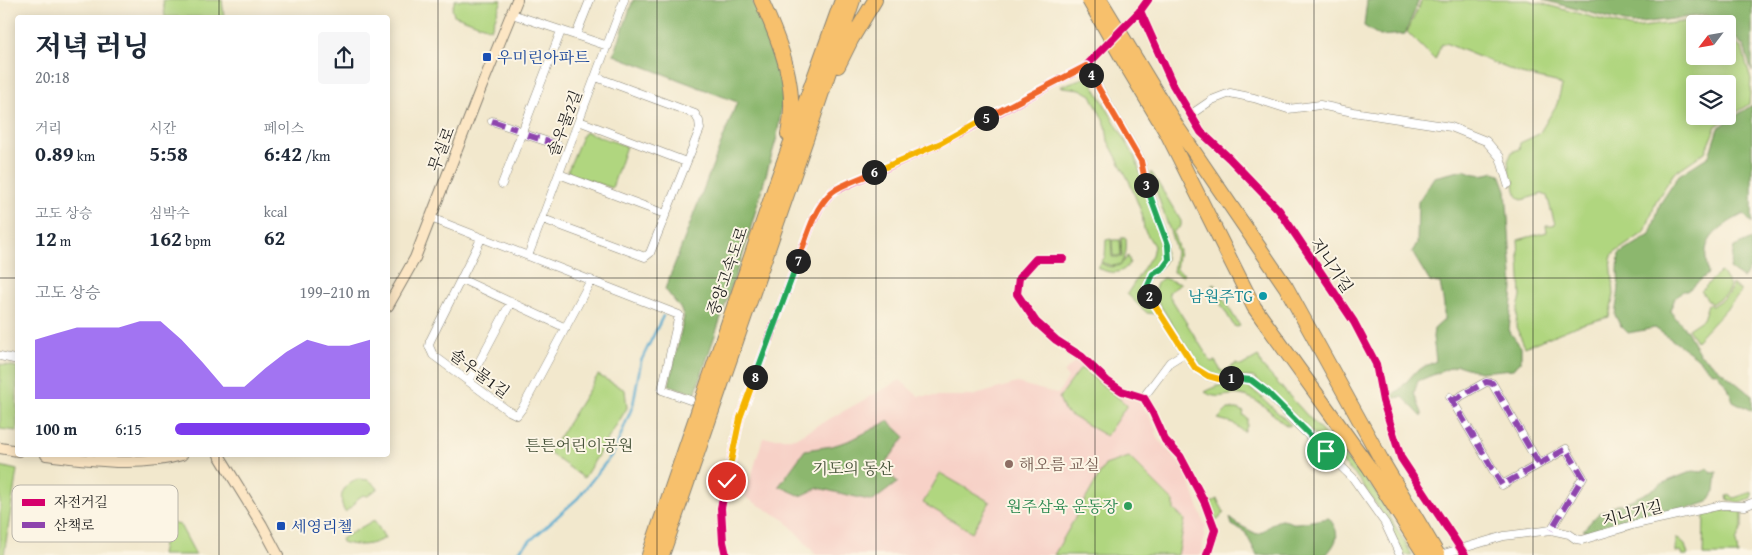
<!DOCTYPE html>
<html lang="ko">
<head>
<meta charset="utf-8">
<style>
  body { margin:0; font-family:"Gentium Book Plus","Noto Serif KR",serif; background:#f6f6f7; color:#1f2937; height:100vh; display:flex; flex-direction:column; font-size:19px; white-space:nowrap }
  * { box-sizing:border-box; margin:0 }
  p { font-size:16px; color:#747a83 }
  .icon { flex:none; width:28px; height:28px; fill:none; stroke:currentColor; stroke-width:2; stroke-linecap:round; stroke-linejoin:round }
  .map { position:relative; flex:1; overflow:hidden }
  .drawer { position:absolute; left:15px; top:15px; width:375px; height:442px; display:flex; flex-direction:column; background:#fff; border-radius:5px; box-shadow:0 2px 12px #0003 }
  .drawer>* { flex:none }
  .needle { width:32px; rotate:239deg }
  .fabs { position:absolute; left:1686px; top:15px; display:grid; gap:10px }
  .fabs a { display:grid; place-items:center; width:50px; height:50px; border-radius:5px; background:#fff; box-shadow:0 2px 12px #0003; font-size:25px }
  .pin { position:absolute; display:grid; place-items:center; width:42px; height:42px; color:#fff; margin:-21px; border:2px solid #fff; border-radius:50%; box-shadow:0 1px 5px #0007 }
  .km { position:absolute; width:25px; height:25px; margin:-12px; border-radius:50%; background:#222; color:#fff; font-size:14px; line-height:25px; text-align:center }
  .round { display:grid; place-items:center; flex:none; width:52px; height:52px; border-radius:5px; background:#f6f6f7 }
  .head { display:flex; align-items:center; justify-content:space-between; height:85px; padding:0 20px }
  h1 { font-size:28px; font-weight:800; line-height:38px }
  .stats { display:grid; grid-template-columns:repeat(3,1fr); gap:8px; height:85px; padding:5px 20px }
  .stats div { display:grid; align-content:center }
  .stats b { font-size:21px; font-weight:800 }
  .stats small { font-size:14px; font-weight:400 }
  .stats p { font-size:14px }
  .chart { height:140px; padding:10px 20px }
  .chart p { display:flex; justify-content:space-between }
  .chart svg { width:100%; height:90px; margin-top:5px; fill:#7c3aed; opacity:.7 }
  ul { padding:0 20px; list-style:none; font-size:16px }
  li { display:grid; grid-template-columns:80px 60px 1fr; align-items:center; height:38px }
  li i { height:12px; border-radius:6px; background:#7c3aed }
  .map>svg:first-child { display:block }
  .built { fill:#f7d1c7 }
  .green { fill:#b0d67f; stroke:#66794e; fill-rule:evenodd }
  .forest { fill:#8cb76e; stroke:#546a45 }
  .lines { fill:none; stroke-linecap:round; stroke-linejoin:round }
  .stream { stroke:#53a9cf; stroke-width:2.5 }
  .street-casing { stroke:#878274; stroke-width:9 }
  .secondary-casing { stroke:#878274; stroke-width:12 }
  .highway-casing { stroke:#878274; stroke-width:16 }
  .street { stroke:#fff; stroke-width:8 }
  .secondary { stroke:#fce6c4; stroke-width:10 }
  .highway { stroke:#f7c06c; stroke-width:14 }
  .highway-bridge-casing { stroke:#878274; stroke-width:16; stroke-linecap:butt }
  .highway-bridge { stroke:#f7c06c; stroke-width:14 }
  .quiet { stroke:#8e44ad; stroke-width:6; stroke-dasharray:12 6; stroke-linecap:butt }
  .cycleway-casing { stroke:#fcf5e5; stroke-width:11 }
  .cycleway { stroke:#d6006c; stroke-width:8 }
  .split-1-casing { stroke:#fff; stroke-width:10 }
  .split-2-casing { stroke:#fff; stroke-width:10 }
  .split-3-casing { stroke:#fff; stroke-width:10 }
  .split-4-casing { stroke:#fff; stroke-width:10 }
  .split-5-casing { stroke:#fff; stroke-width:10 }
  .split-6-casing { stroke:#fff; stroke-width:10 }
  .split-7-casing { stroke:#fff; stroke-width:10 }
  .split-8-casing { stroke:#fff; stroke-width:10 }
  .split-9-casing { stroke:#fff; stroke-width:10 }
  .split-1 { stroke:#22a559; stroke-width:6 }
  .split-2 { stroke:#f5b400; stroke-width:6 }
  .split-3 { stroke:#22a559; stroke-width:6 }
  .split-4 { stroke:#f0652b; stroke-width:6 }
  .split-5 { stroke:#f0652b; stroke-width:6 }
  .split-6 { stroke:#f5b400; stroke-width:6 }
  .split-7 { stroke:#f0652b; stroke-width:6 }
  .split-8 { stroke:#22a559; stroke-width:6 }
  .split-9 { stroke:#f5b400; stroke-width:6 }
  .grid { fill:none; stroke:#1c1c1c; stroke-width:1; stroke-opacity:0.55 }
  .transit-dot { fill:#1a4fb4; stroke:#fcf5e5; stroke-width:2 }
  .culture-dot { fill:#0f9aa8; stroke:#fcf5e5; stroke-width:2 }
  .education-dot { fill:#8d6e63; stroke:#fcf5e5; stroke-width:2 }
  .leisure-dot { fill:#2e9e5b; stroke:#fcf5e5; stroke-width:2 }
  .labels { text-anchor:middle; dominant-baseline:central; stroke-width:4; stroke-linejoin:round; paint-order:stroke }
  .transit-label { font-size:16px; fill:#164399; stroke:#fcf5e5; text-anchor:start }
  .street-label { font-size:16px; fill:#1c1c1c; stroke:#fcf5e5 }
  .culture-label { font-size:16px; fill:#0d838f; stroke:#fcf5e5; text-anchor:end }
  .park-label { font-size:16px; fill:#48543a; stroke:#fcf5e5 }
  .education-label { font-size:16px; fill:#785e54; stroke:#fcf5e5; text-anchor:start }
  .leisure-label { font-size:16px; fill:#27864d; stroke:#fcf5e5; text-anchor:end }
  .key { fill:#fcf5e5; stroke:#b9b4a9; stroke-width:1 }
  .key-label { font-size:14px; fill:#1c1c1c }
</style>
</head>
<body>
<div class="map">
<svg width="1752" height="555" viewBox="0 0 1752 555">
  <rect width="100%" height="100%" fill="#fcf5e5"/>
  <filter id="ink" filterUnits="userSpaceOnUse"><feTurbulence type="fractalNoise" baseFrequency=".02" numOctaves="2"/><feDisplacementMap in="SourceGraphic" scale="10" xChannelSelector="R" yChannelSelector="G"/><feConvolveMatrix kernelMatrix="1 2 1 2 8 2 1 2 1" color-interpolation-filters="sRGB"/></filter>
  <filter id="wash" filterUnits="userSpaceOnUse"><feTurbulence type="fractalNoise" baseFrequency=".0096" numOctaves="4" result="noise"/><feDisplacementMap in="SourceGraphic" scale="20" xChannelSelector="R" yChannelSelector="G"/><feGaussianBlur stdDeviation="1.12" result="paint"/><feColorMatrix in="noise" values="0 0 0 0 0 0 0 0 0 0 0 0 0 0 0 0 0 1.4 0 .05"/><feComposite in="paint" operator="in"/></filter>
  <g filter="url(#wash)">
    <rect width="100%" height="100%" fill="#f2e8cd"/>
    <path class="built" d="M1077 359 1107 384 1137 400 1149 416 1156 430 1157 438 1185 470 1205 525 1203 548 1201 555H816L785 520 745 497 763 438H795L900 380 918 396H972L1017 383 1058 394 1068 378 1064 373Z"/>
    <path class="green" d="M163 0H222L224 17H165Z
      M455 0H502L491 29 454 15 452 9Z
      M1422 0H1528L1633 28 1707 19 1713 24H1695V56H1728V36L1742 48 1751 80 1749 104 1716 126 1705 152 1674 173 1656 201 1645 232 1613 254 1611 259 1614 294 1609 317 1579 325 1525 347 1516 327 1517 311 1521 297 1518 240 1547 232 1546 226H1553L1555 224 1547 196 1542 194 1522 200C1515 196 1514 188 1514 180L1510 176 1508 161 1512 152 1519 149 1520 143 1539 134 1557 104 1562 86 1556 82 1521 74 1445 43 1441 45 1435 60 1407 32ZM1695 84H1728V116H1695Z
      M1083 78 1091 81 1135 157 1164 244 1166 259 1162 266 1151 272 1143 289 1157 314 1147 313 1127 294 1152 255 1154 246 1144 229 1142 214 1129 181 1108 141 1106 126 1091 95 1080 89 1063 87 1061 86Z
      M586 132 626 146 612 188 570 174 568 170 583 134Z
      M1150 173H1152L1181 221V226L1173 232 1179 251 1176 269 1184 274 1183 276 1173 272 1176 252 1172 237Z
      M1121 238H1126C1127 257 1125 273 1101 262L1105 257 1106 240 1111 239 1112 257H1122Z
      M1112 240H1120L1121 256H1113Z
      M1128 256 1130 262C1123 276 1108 274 1097 267L1101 263C1112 270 1121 267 1128 256Z
      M1720 272 1722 273 1730 286 1727 293 1711 304 1701 291Z
      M1163 278 1181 284 1169 292V295L1211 362 1215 361 1222 372 1236 364 1241 366 1258 356 1262 366 1337 448 1375 491 1412 555H1404L1382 513 1357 477 1269 390 1253 377 1221 378 1209 375 1197 365 1157 300C1154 290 1154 284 1163 278Z
      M1214 284 1240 326 1237 327 1234 326 1211 288Z
      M1732 284 1740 290V294L1696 341 1688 329 1703 319 1708 304 1712 306C1720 300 1732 295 1732 284Z
      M0 364 17 367V431L0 429Z
      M1081 368 1127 405 1106 436 1065 412 1059 398Z
      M598 375 625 390 627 408 584 478 549 453Z
      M1245 385 1258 394 1291 425 1288 426 1283 423C1271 413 1257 397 1240 395 1227 393 1218 401 1205 392L1217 386Z
      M1228 409H1237L1244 412 1243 415 1247 418V426L1244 432 1233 423 1218 419Z
      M1129 457 1174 502V510L1185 520 1178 555H1054L1105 465Z
      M0 466 17 470 4 555H0Z
      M940 473 990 502 972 532 923 503Z
      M358 479 369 480 378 488 368 496 363 495 357 499 354 505 345 512C337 498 343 483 358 479Z
      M1752 492V499C1746 501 1735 504 1728 500L1727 496 1731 495 1734 498Z
      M1217 499 1224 512 1218 520 1215 519 1210 503Z
      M1723 510 1742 511V528L1736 541 1738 555H1703L1704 515Z
      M374 520 385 538C371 546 357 547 342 542L341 539Z
      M167 522 180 525 196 555H161Z
      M1676 537 1685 545 1688 555H1682L1680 551 1676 552Z"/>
    <path class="forest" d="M633 0H752L777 54 784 91 777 137 746 244 695 394 669 385 684 317 680 308 665 289 737 102 614 55Z
      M1367 0H1419L1405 34 1380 36 1364 26Z
      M1543 0H1752V72L1744 46 1728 32V24H1716L1706 15 1632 24Z
      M1752 105V224L1744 214C1730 221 1709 232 1706 250 1705 257 1707 267 1708 274L1687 291H1682L1675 298 1670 311 1687 331 1699 353 1752 396V411L1733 401 1728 387 1717 373 1711 371 1695 356 1655 328 1628 333 1620 325 1615 315 1619 289 1618 271 1619 254 1650 235 1660 204 1679 175 1709 156 1718 128Z
      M1464 170C1475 175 1483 176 1494 172L1500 174 1506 190 1513 289 1509 331 1521 347V362L1513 369 1480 372 1457 365 1418 381 1414 393 1422 413V417L1403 397 1392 398 1390 396 1399 390 1417 370 1436 361 1433 337 1434 329 1444 320V305L1440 283 1430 282 1412 252 1417 243 1418 202 1434 177Z
      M1752 239V267L1743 278 1730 269 1734 247Z
      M888 421 905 437 882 468 898 482 873 501 818 488 801 496 779 486 805 450 832 446 851 440Z
      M1707 468 1711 473 1717 472 1715 491 1708 502 1675 513 1655 516 1592 533 1583 530 1599 513 1611 509 1612 506 1622 504 1648 492 1663 483 1693 471 1702 472Z
      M1230 518 1239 525 1257 534C1266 531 1271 522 1281 520 1286 520 1289 522 1293 523 1296 524 1323 519 1329 518 1341 534 1338 541 1326 555H1257L1245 532 1232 525Z"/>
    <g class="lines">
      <path class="stream" d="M514 555 578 498 614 452 633 405 641 361 663 316"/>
    </g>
  </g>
  <g filter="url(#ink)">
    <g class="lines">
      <g class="street-casing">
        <path id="street" d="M1140 11 1173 85 1201 132 1229 158 1279 210 1354 322 1376 364 1383 401 1401 458 1465 555
          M512 14 608 46
          M576 35 590 0
          M1086 66 1141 161 1146 183 1168 245 1169 260 1163 268 1153 274 1147 288 1149 295 1195 368 1208 376 1219 379 1233 378 1251 380 1268 393 1298 425 1353 478 1385 523 1400 555
          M1190 115 1212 100 1230 93 1254 98 1288 109 1320 105 1353 112 1451 127 1486 141 1500 157 1508 184
          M492 121 516 129
          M579 121 686 162
          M527 135 558 145
          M559 174 665 214
          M502 184 561 31
          M431 218 679 315 662 390 690 400
          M543 219 645 257 650 253 700 129 699 121 695 114 596 77
          M481 239 430 341 429 346 433 355 507 410 517 415 523 407 591 280
          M528 256 624 0
          M1063 259H1036L1019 278 1017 294 1036 322 1056 340 1081 356 1107 381 1122 391 1144 398 1153 413 1165 440 1180 456 1205 503 1215 530 1207 555
          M461 279 566 328
          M0 356 18 360
          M469 381 511 302
          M1450 397 1502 485 1566 449 1583 477 1551 530
          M1144 398 1146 394 1170 362 1186 352
          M1452 401 1486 382 1492 383 1539 464
          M726 555 723 542 721 508 740 418 811 225 821 205 833 191 941 143 1086 66 1140 11 1148 0
          M1440 555 1504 536 1551 530 1569 534 1576 539 1582 540 1636 524 1722 505 1745 506 1752 503"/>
      </g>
      <g class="secondary-casing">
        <path id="secondary" d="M388 306 415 258 479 93 517 0
          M0 448 18 451
          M46 455C90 460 138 468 182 455
          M219 455 262 525 278 555"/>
      </g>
      <g class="highway-casing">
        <path id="highway" d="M761 0C780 42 799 87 788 134
          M1137 61 1177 127 1286 287 1382 461 1438 555
          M838 66 851 40 875 0
          M1128 68 1168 135 1254 307 1369 467 1425 555
          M649 555 777 181 842 0
          M662 555 813 119 853 0"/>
      </g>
      <use href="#street" class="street"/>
      <use href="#secondary" class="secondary"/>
      <use href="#highway" class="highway"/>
      <g class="highway-bridge-casing">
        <path id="highway-bridge" d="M1089 0 1128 68
          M1100 0 1137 61"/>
      </g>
      <use href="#highway-bridge" class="highway-bridge"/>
      <path class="quiet" d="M492 121 516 129
        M527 135 558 145
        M1450 397 1502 485 1566 449 1583 477 1551 530
        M1452 401 1486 382 1492 383 1539 464"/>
      <g class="cycleway-casing">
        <path id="cycleway" d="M1140 11 1173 85 1201 132 1229 158 1279 210 1354 322 1376 364 1383 401 1401 458 1465 555
          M1063 259H1036L1019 278 1017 294 1036 322 1056 340 1081 356 1107 381 1122 391 1144 398 1153 413 1165 440 1180 456 1205 503 1215 530 1207 555
          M726 555 723 542 721 508 740 418 811 225 821 205 833 191 941 143 1086 66 1140 11 1148 0"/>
      </g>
      <use href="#cycleway" class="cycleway"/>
    </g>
  </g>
  <g class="lines" filter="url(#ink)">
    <g class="split-1-casing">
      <path id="split-1" d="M1231 378 1251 380 1268 393 1326 451"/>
    </g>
    <g class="split-2-casing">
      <path id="split-2" d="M1149 296 1195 368 1208 376 1219 379 1231 378"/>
    </g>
    <g class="split-3-casing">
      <path id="split-3" d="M1146 185 1168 245 1169 260 1163 268 1153 274 1147 288 1149 296"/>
    </g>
    <g class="split-4-casing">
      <path id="split-4" d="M1091 75 1141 161 1146 185"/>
    </g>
    <g class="split-5-casing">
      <path id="split-5" d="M986 118 1086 66 1091 75"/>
    </g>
    <g class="split-6-casing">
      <path id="split-6" d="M874 172 941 143 986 118"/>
    </g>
    <g class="split-7-casing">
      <path id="split-7" d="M798 261C807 237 813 209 832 192 842 184 863 178 874 172"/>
    </g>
    <g class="split-8-casing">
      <path id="split-8" d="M755 377 798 261"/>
    </g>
    <g class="split-9-casing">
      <path id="split-9" d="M727 481 740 418 755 377"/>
    </g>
    <use href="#split-1" class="split-1"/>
    <use href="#split-2" class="split-2"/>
    <use href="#split-3" class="split-3"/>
    <use href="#split-4" class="split-4"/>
    <use href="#split-5" class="split-5"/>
    <use href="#split-6" class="split-6"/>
    <use href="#split-7" class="split-7"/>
    <use href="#split-8" class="split-8"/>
    <use href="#split-9" class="split-9"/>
  </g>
  <path class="grid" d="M219 0V18M438 0V555M657 0V555M876 0V555M1095 0V555M1314 0V555M1533 0V555M0 278H18M388 278H1752M219 455V555"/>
  <g class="transit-dot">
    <rect x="482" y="52" width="10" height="10" rx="2.5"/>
    <rect x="276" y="521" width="10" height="10" rx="2.5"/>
  </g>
  <circle class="culture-dot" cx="1263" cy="296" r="5"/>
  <circle class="education-dot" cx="1009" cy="464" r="5"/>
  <circle class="leisure-dot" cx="1128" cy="506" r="5"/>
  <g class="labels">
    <g class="transit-label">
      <text x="497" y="57">우미린아파트</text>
      <text x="291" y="526">세영리첼</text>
    </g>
    <g class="street-label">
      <text transform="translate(564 123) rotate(-69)">솔우물2길</text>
      <text transform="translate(441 149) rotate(-69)">무실로</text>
      <text transform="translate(1332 265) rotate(56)">지니기길</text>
      <text transform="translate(727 271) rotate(-71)">중앙고속도로</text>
      <text transform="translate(480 373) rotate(37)">솔우물1길</text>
      <text transform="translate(1632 513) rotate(-14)">지니기길</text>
    </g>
    <g class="culture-label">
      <text x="1253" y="296">남원주TG</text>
    </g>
    <g class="park-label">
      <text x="579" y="445">튼튼어린이공원</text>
      <text x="853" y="468">기도의 동산</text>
    </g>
    <g class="education-label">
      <text x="1019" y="464">해오름 교실</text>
    </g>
    <g class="leisure-label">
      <text x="1118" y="506">원주삼육 운동장</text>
    </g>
  </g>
  <rect x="12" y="485" width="166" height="57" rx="8" class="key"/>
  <rect x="22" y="499" width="23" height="7" fill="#d6006c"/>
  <rect x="22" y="522" width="23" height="6" fill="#8e44ad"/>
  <g class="key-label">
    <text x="54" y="507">자전거길</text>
    <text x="54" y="530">산책로</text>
  </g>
</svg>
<div class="fabs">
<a><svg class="needle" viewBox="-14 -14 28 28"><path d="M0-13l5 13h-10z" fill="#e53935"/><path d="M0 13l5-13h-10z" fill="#747a83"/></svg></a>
<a><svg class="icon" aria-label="layers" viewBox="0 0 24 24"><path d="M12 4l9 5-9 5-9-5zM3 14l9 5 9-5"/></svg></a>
</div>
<div class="pin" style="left:1326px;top:451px;background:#1e9e55"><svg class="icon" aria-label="arrive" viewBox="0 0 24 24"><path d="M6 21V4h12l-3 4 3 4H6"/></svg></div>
<div class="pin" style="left:727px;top:481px;background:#d93025"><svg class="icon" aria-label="check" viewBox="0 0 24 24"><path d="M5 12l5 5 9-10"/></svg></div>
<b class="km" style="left:1231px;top:378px">1</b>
<b class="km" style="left:1149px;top:296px">2</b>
<b class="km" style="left:1146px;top:185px">3</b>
<b class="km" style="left:1091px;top:75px">4</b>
<b class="km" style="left:986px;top:118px">5</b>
<b class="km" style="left:874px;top:172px">6</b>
<b class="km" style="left:798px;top:261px">7</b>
<b class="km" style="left:755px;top:377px">8</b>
<section class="drawer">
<div class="head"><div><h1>저녁 러닝</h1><p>20:18</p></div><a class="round"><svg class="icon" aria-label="share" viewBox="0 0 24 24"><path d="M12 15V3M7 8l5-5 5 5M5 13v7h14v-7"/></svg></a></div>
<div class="stats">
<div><p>거리</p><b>0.89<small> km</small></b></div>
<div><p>시간</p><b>5:58</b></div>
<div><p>페이스</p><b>6:42<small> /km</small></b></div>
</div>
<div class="stats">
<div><p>고도 상승</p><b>12<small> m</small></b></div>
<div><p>심박수</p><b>162<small> bpm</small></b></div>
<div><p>kcal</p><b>62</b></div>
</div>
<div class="chart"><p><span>고도 상승</span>199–210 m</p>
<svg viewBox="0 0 160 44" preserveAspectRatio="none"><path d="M0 44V15L10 12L20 9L30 9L40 9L50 6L60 6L70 15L80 26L90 38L100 38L110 29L120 21L130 15L140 18L150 18L160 15V44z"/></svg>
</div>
<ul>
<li><b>100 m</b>6:15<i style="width:100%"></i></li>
</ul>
</section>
</div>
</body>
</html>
